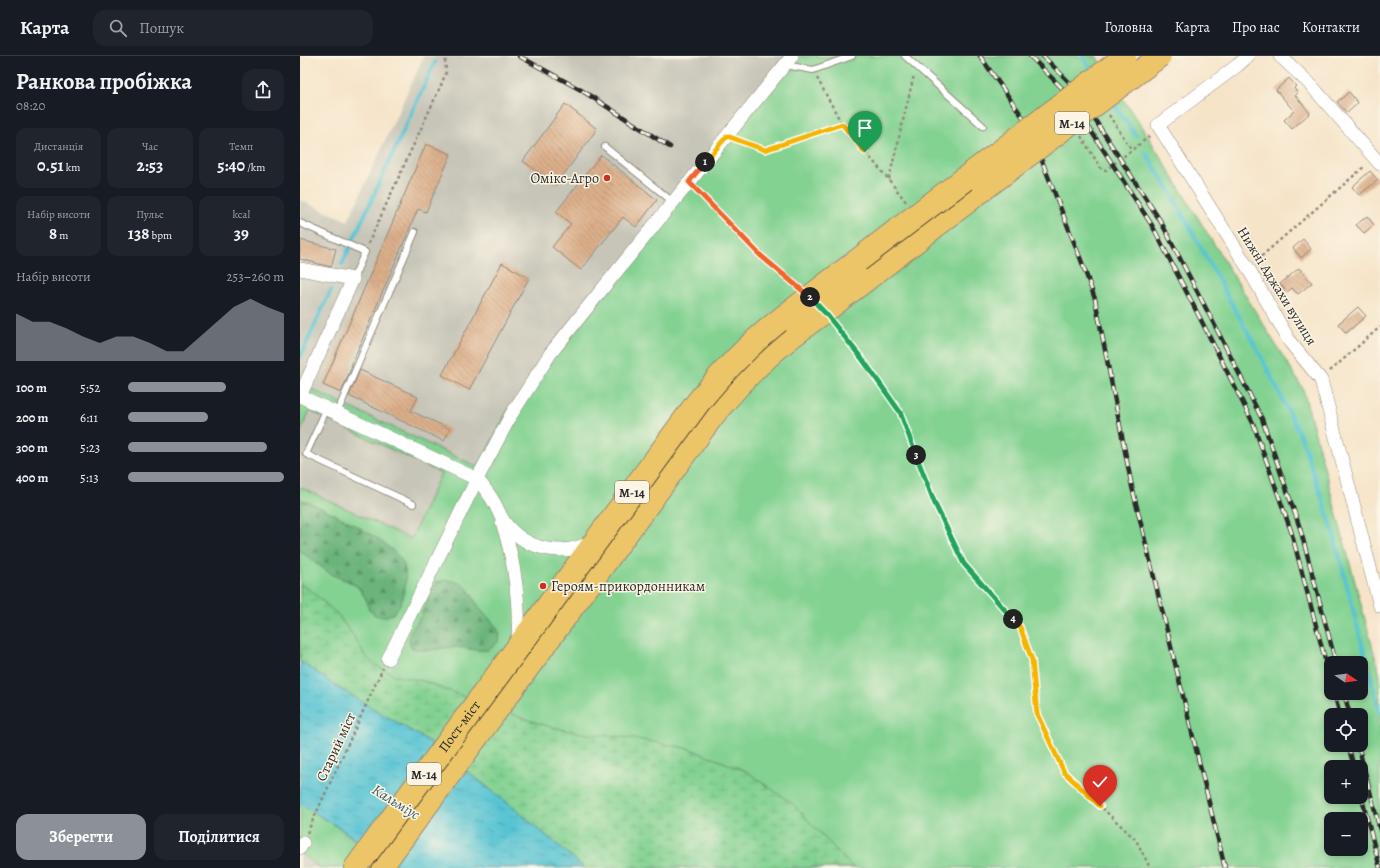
<!DOCTYPE html>
<html lang="uk">
<head>
<meta charset="utf-8">
<style>
  body { margin:0; font-family:Alegreya,serif; background:#20242c; color:#f1f3f6; height:100vh; display:flex; flex-direction:column; font-size:15px; white-space:nowrap }
  * { box-sizing:border-box; margin:0 }
  p { font-size:13px; color:#9ea1a6 }
  .icon { flex:none; width:22px; height:22px; fill:none; stroke:currentColor; stroke-width:2; stroke-linecap:round; stroke-linejoin:round }
  .map { position:relative; flex:1; overflow:hidden }
  .sheet { display:flex; flex-direction:column; background:#171b24; width:300px }
  .sheet>* { flex:none }
  .needle { width:26px; rotate:103deg }
  .buttons { position:absolute; left:1024px; top:600px; display:grid; gap:8px }
  .buttons a { display:grid; place-items:center; width:44px; height:44px; border-radius:8px; background:#171b24; box-shadow:0 2px 6px #0003; font-size:20px }
  .pin { position:absolute; display:grid; place-items:center; width:34px; height:34px; color:#fff; margin:-41px -17px; border-radius:50% 50% 50% 0; rotate:-45deg; box-shadow:0 0 4px #0007 }
  .pin .icon { rotate:45deg }
  .km { position:absolute; width:20px; height:20px; margin:-10px; border-radius:50%; background:#222; color:#fff; font-size:11px; line-height:20px; text-align:center }
  .round { display:grid; place-items:center; flex:none; width:42px; height:42px; border-radius:12px; background:#20242c }
  .summary { display:flex; align-items:center; justify-content:space-between; height:68px; padding:0 16px }
  h1 { font-size:22px; font-weight:700; line-height:30px }
  .stats { display:grid; grid-template-columns:repeat(3,1fr); gap:6px; height:68px; padding:4px 16px }
  .stats div { display:grid; align-content:center; border-radius:10px; background:#20242c; text-align:center }
  .stats b { font-size:17px; font-weight:700 }
  .stats small { font-size:11px; font-weight:400 }
  .stats p { font-size:11px }
  .chart { height:112px; padding:8px 16px }
  .chart p { display:flex; justify-content:space-between }
  .chart svg { width:100%; height:72px; margin-top:4px; fill:#8c9099; opacity:.7 }
  .button { display:flex; gap:8px; margin-top:auto; padding:8px 16px }
  .button a { flex:1; height:46px; border-radius:12px; background:#8c9099; color:#fff; font-size:16px; font-weight:700; line-height:46px; text-align:center }
  .button a+a { background:#20242c; color:#f1f3f6 }
  ul { padding:0 16px; list-style:none; font-size:13px }
  li { display:grid; grid-template-columns:64px 48px 1fr; align-items:center; height:30px }
  li i { height:10px; border-radius:5px; background:#8c9099 }
  header { display:flex; align-items:center; gap:24px; box-sizing:border-box; height:56px; padding:0 20px; background:#171b24; border-bottom:1px solid #363941 }
  header strong { font-size:19px }
  nav { display:flex; gap:22px; margin-inline-start:auto; font-size:14px }
  .search { width:280px; height:36px; background:#20242c; display:flex; align-items:center; gap:10px; box-sizing:border-box; padding:0 14px; border-radius:12px; color:#9ea1a6; font-size:15px }
  main { display:flex; flex:1; min-height:0 }
  .map>svg:first-child { display:block }
  .industrial { fill:#c6c5b8 }
  .grass { fill:#83d292; stroke:#577e5e; fill-rule:evenodd }
  .forest { fill:url(#forest-firs); stroke:#4a7054 }
  .wetland { fill:url(#wetland-marsh); stroke:#577e5e }
  .water { fill:url(#water-ripples); stroke:#42787f }
  .lines { fill:none; stroke-linecap:round; stroke-linejoin:round }
  .stream { stroke:#59c4d3; stroke-width:4 }
  .building { fill:url(#building-back-hatch) }
  .lane-casing { stroke:#90887a; stroke-width:8 }
  .street-casing { stroke:#90887a; stroke-width:14 }
  .highway-casing { stroke:#90887a; stroke-width:24 }
  .path { stroke:#90887a; stroke-width:2.5; stroke-dasharray:3 3; stroke-linecap:butt }
  .lane { stroke:#fff; stroke-width:6 }
  .street { stroke:#fff; stroke-width:13 }
  .highway { stroke:#edc569; stroke-width:22 }
  .tram { stroke:#2b2b2b; stroke-width:1 }
  .rail-casing { stroke:#2b2b2b; stroke-width:4.5 }
  .rail { stroke:#fcf5e5; stroke-width:3; stroke-dasharray:9; stroke-linecap:butt }
  .highway-bridge-casing { stroke:#90887a; stroke-width:24; stroke-linecap:butt }
  .highway-bridge { stroke:#edc569; stroke-width:22 }
  .split-1-casing { stroke:#fff; stroke-width:8 }
  .split-2-casing { stroke:#fff; stroke-width:8 }
  .split-3-casing { stroke:#fff; stroke-width:8 }
  .split-4-casing { stroke:#fff; stroke-width:8 }
  .split-5-casing { stroke:#fff; stroke-width:8 }
  .split-1 { stroke:#f5b400; stroke-width:5 }
  .split-2 { stroke:#f0652b; stroke-width:5 }
  .split-3 { stroke:#22a559; stroke-width:5 }
  .split-4 { stroke:#22a559; stroke-width:5 }
  .split-5 { stroke:#f5b400; stroke-width:5 }
  .poi-dot { fill:#c8321e; stroke:#fcf5e5; stroke-width:1.5 }
  .labels { text-anchor:middle; dominant-baseline:central; stroke-width:3; stroke-linejoin:round; paint-order:stroke }
  .shield { fill:#fcf5e5; stroke:#6a6863; stroke-width:1 }
  .shield-label { font-size:13px; font-weight:bold; fill:#2b2b2b }
  .poi-label { font-size:14px; fill:#2b2b2b; stroke:#fcf5e5; text-anchor:end }
  .street-label { font-size:14px; fill:#2b2b2b; stroke:#fcf5e5 }
  .water-label { font-size:15px; font-style:italic; fill:#39595d; stroke:#fcf5e5 }
</style>
</head>
<body>
<header>
<strong>Карта</strong>
<div class="search"><svg class="icon" aria-label="search" viewBox="0 0 24 24"><circle cx="10" cy="10" r="6"/><path d="M15 15l6 6"/></svg>Пошук</div>
<nav><a>Головна</a><a>Карта</a><a>Про нас</a><a>Контакти</a></nav>
</header>
<main>
<section class="sheet">
<div class="summary"><div><h1>Ранкова пробіжка</h1><p>08:20</p></div><a class="round"><svg class="icon" aria-label="share" viewBox="0 0 24 24"><path d="M12 15V3M7 8l5-5 5 5M5 13v7h14v-7"/></svg></a></div>
<div class="stats">
<div><p>Дистанція</p><b>0.51<small> km</small></b></div>
<div><p>Час</p><b>2:53</b></div>
<div><p>Темп</p><b>5:40<small> /km</small></b></div>
</div>
<div class="stats">
<div><p>Набір висоти</p><b>8<small> m</small></b></div>
<div><p>Пульс</p><b>138<small> bpm</small></b></div>
<div><p>kcal</p><b>39</b></div>
</div>
<div class="chart"><p><span>Набір висоти</span>253–260 m</p>
<svg viewBox="0 0 160 44" preserveAspectRatio="none"><path d="M0 44V15L10 20L20 20L30 24L40 29L50 33L60 29L70 29L80 33L90 38L100 38L110 29L120 20L130 11L140 6L150 11L160 15V44z"/></svg>
</div>
<ul>
<li><b>100 m</b>5:52<i style="width:63%"></i></li>
<li><b>200 m</b>6:11<i style="width:51%"></i></li>
<li><b>300 m</b>5:23<i style="width:89%"></i></li>
<li><b>400 m</b>5:13<i style="width:100%"></i></li>
</ul>
<div class="button"><a>Зберегти</a><a>Поділитися</a></div>
</section>
<div class="map">
<svg width="1080" height="812" viewBox="0 0 1080 812">
  <defs>
    <pattern id="forest-firs" width="22" height="20" patternUnits="userSpaceOnUse"><rect width="22" height="20" fill="#6ab47c"/><path d="M5 1l3.5 6h-7zM16 11l3.5 6h-7z" fill="#579366"/></pattern>
    <pattern id="wetland-marsh" width="20" height="14" patternUnits="userSpaceOnUse"><rect width="20" height="14" fill="#83d292"/><path d="M1 5h8M5 5V1M11 12h8M15 12V8" fill="none" stroke="#71b47e"/></pattern>
    <pattern id="water-ripples" width="26" height="14" patternUnits="userSpaceOnUse"><rect width="26" height="14" fill="#59c4d3"/><path d="M2 4q2-2 4 0t4 0M15 11q2-2 4 0t4 0" fill="none" stroke="#4a9fab"/></pattern>
    <pattern id="building-back-hatch" width="6" height="6" patternUnits="userSpaceOnUse"><rect width="6" height="6" fill="#dcaf8a"/><path d="M-1 5l2 2M0 0l6 6M5-1l2 2" fill="none" stroke="#b38f71"/></pattern>
  </defs>
  <rect width="100%" height="100%" fill="#fcf5e5"/>
  <filter id="ink" filterUnits="userSpaceOnUse"><feTurbulence type="fractalNoise" baseFrequency=".025" numOctaves="2"/><feDisplacementMap in="SourceGraphic" scale="8" xChannelSelector="R" yChannelSelector="G"/><feConvolveMatrix kernelMatrix="1 2 1 2 8 2 1 2 1" color-interpolation-filters="sRGB"/></filter>
  <filter id="wash" filterUnits="userSpaceOnUse"><feTurbulence type="fractalNoise" baseFrequency=".012" numOctaves="4" result="noise"/><feDisplacementMap in="SourceGraphic" scale="16" xChannelSelector="R" yChannelSelector="G"/><feGaussianBlur stdDeviation="0.9" result="paint"/><feColorMatrix in="noise" values="0 0 0 0 0 0 0 0 0 0 0 0 0 0 0 0 0 1.4 0 .05"/><feComposite in="paint" operator="in"/></filter>
  <g filter="url(#wash)">
    <rect width="100%" height="100%" fill="#f6e4c9"/>
    <path class="industrial" d="M124 0H485L178 411 0 328V144L48 165Z
      M10 355 142 417 111 483 0 431V376Z
      M0 798 20 812H0Z"/>
    <path class="grass" d="M485 0H796L803 11 481 256 138 692 0 606V431L111 483 141 417 10 355 0 376V328L178 411 207 356Z
      M819 37 847 79 1003 333 1080 619V812H285L203 655 453 321ZM1031 607H1061V637H1031ZM1031 659H1061V689H1031ZM1031 711H1061V741H1031ZM1031 763H1061V793H1031Z
      M0 748 41 773 64 791 49 812H20L0 798Z"/>
    <path class="forest" d="M0 443C25 452 91 484 103 507 108 516 105 539 100 548 98 552 95 555 93 558L83 561 75 559 69 554 66 543 58 531 48 525 32 519 0 495Z
      M146 524C153 525 160 526 166 531 172 537 174 544 179 551 185 561 210 577 195 589 193 591 190 593 188 594 176 596 165 591 154 591 139 591 127 598 112 592L109 585 110 576 120 562 132 534 137 526Z"/>
    <path class="wetland" d="M0 528 14 537 38 559 55 582 65 600 75 609 96 620 123 625 173 644 138 692 127 684 35 630 9 611 0 606Z
      M203 655 231 665 255 672 287 678 332 682 390 693 446 715 494 749 553 812H285L210 749 162 711Z"/>
    <path class="water" d="M0 606 9 611 35 630 127 684 210 749 285 812H93L41 773 0 748Z"/>
    <g class="lines">
      <path class="stream" d="M782 0 793 17
        M811 44 836 80
        M845 96 868 132 964 306 1001 381 1032 472 1080 657
        M42 208 135 6
        M0 301 31 234"/>
    </g>
    <g id="blocks">
      <path class="building" d="M989 22 996 30 994 32 998 37 995 39 1010 57 992 73 984 64 994 55 976 34Z
        M1049 36 1058 47 1047 57 1037 46Z
        M265 48 297 73 256 129 223 105Z
        M126 88 151 98 126 156 118 153 51 310H52L41 337 23 329Z
        M301 99 357 144 336 171 323 161 281 214 252 191 271 168 256 156Z
        M1070 115 1078 124 1059 139 1052 131Z
        M1067 160 1074 169 1064 177 1056 169Z
        M1003 183 1011 193 1001 202 993 192Z
        M0 184 36 193 31 211 0 203Z
        M202 207 229 222 169 334 142 319Z
        M999 212 1012 227 998 238 992 232 987 236 980 228Z
        M1058 251 1066 260 1046 277 1038 268Z
        M60 314 118 341 111 355 150 373 144 385 49 340Z"/>
    </g>
  </g>
  <g filter="url(#ink)">
    <use href="#blocks" fill-opacity="0" stroke="#90887a" stroke-width="1"/>
    <g class="lines">
      <g class="lane-casing">
        <path id="lane" d="M605 0 683 70
          M485 9 513 14 552 0
          M305 91 373 146
          M0 167 65 196 53 223
          M27 352 6 398 113 448
          M37 357 115 176"/>
      </g>
      <g class="street-casing">
        <path id="street" d="M948 0 938 9 858 69 948 212 990 286 1021 324 1080 550
          M980 0 1009 27 1080 108
          M0 213 53 223 0 340 177 423C184 431 190 439 195 448 198 454 201 461 205 467 226 494 263 502 293 485
          M202 466C215 506 220 547 218 588
          M88 603 177 423 211 359 250 298 295 242 492 0
          M0 792 3 787"/>
      </g>
      <g class="highway-casing">
        <g id="highway">
          <path d="M552 208 671 117"/>
          <path d="M565 225 683 134"/>
          <path id="s1" d="M55 812 397 346C423 314 451 285 484 260"/>
          <path d="M81 812 414 359C439 328 465 301 497 277"/>
        </g>
      </g>
      <path class="path" d="M517 22 542 68 589 124 607 147
        M809 59 832 94
        M781 80 802 114H806L850 80
        M438 84 465 94 542 68
        M589 123 614 19
        M398 135 460 199 497 229
        M68 188 142 27 146 16 145 0
        M957 204 1065 110
        M535 269 563 303 600 357 635 448 664 508 720 571 732 604 737 658 764 716 836 784 850 812
        M1030 315 1080 271
        M7 777 83 612"/>
      <use href="#lane" class="lane"/>
      <use href="#street" class="street"/>
      <use href="#highway" class="highway"/>
      <path class="tram" d="M71 812 408 354C433 323 460 295 492 270L847 0"/>
      <g class="rail-casing">
        <path id="rail" d="M219 0 281 34 370 91
          M680 0 727 67 781 204 795 243 832 431 925 812
          M730 0 766 36 853 171 902 266 953 367 991 475 1031 626
          M743 0 773 30 861 166 911 262 962 363 1000 472 1036 607
          M1034 637 1040 659
          M1044 637 1050 659
          M1048 689 1054 711
          M1058 689 1080 774
          M1061 739 1080 812"/>
      </g>
      <use href="#rail" class="rail"/>
      <g class="highway-bridge-casing">
        <path id="highway-bridge" d="M671 117 825 0
          M683 134 860 0
          M484 260 552 208
          M497 277 565 225"/>
      </g>
      <use href="#highway-bridge" class="highway-bridge"/>
    </g>
  </g>
  <g class="lines" filter="url(#ink)">
    <g class="split-1-casing">
      <path id="split-1" d="M405 106 427 80 465 94 542 68 565 96"/>
    </g>
    <g class="split-2-casing">
      <path id="split-2" d="M405 106 389 126 460 199 510 241"/>
    </g>
    <g class="split-3-casing">
      <path id="split-3" d="M510 241 527 259 563 304 600 356 616 399"/>
    </g>
    <g class="split-4-casing">
      <path id="split-4" d="M616 399 635 448 664 508 713 563"/>
    </g>
    <g class="split-5-casing">
      <path id="split-5" d="M713 563 720 571 732 604 737 658 764 716 800 750"/>
    </g>
    <use href="#split-1" class="split-1"/>
    <use href="#split-2" class="split-2"/>
    <use href="#split-3" class="split-3"/>
    <use href="#split-4" class="split-4"/>
    <use href="#split-5" class="split-5"/>
  </g>
  <g class="poi-dot">
    <circle cx="307" cy="122" r="4"/>
    <circle cx="243" cy="530" r="4"/>
  </g>
  <g class="labels">
    <g class="shield">
      <rect x="755" y="56" width="34" height="22" rx="3"/>
      <rect x="315" y="425" width="34" height="22" rx="3"/>
      <rect x="107" y="707" width="34" height="22" rx="3"/>
    </g>
    <g class="shield-label">
      <text x="772" y="67">М-14</text>
      <text x="332" y="436">М-14</text>
      <text x="124" y="718">М-14</text>
    </g>
    <g class="poi-label">
      <text x="299" y="122">Омiкс-Агро</text>
      <text x="251" y="530" text-anchor="start">Героям-прикордонникам</text>
    </g>
    <g class="street-label">
      <text transform="translate(977 230) rotate(58)">Нижні Аджахи вулиця</text>
      <text stroke="none"><textPath href="#s1" startOffset="176">Пост-міст</textPath></text>
      <text transform="translate(36 691) rotate(-65)">Старий міст</text>
    </g>
    <g class="water-label">
      <text transform="translate(96 746) rotate(32)">Кальміус</text>
    </g>
  </g>
</svg>
<div class="buttons">
<a><svg class="needle" viewBox="-14 -14 28 28"><path d="M0-13l5 13h-10z" fill="#e53935"/><path d="M0 13l5-13h-10z" fill="#9ea1a6"/></svg></a>
<a><svg class="icon" aria-label="locate" viewBox="0 0 24 24"><circle cx="12" cy="12" r="6"/><path d="M12 2v4M12 18v4M2 12h4M18 12h4"/></svg></a>
<a>+</a>
<a>−</a>
</div>
<div class="pin" style="left:565px;top:96px;background:#1e9e55"><svg class="icon" aria-label="arrive" viewBox="0 0 24 24"><path d="M6 21V4h12l-3 4 3 4H6"/></svg></div>
<div class="pin" style="left:800px;top:750px;background:#d93025"><svg class="icon" aria-label="check" viewBox="0 0 24 24"><path d="M5 12l5 5 9-10"/></svg></div>
<b class="km" style="left:405px;top:106px">1</b>
<b class="km" style="left:510px;top:241px">2</b>
<b class="km" style="left:616px;top:399px">3</b>
<b class="km" style="left:713px;top:563px">4</b>
</div>
</main>
</body>
</html>
